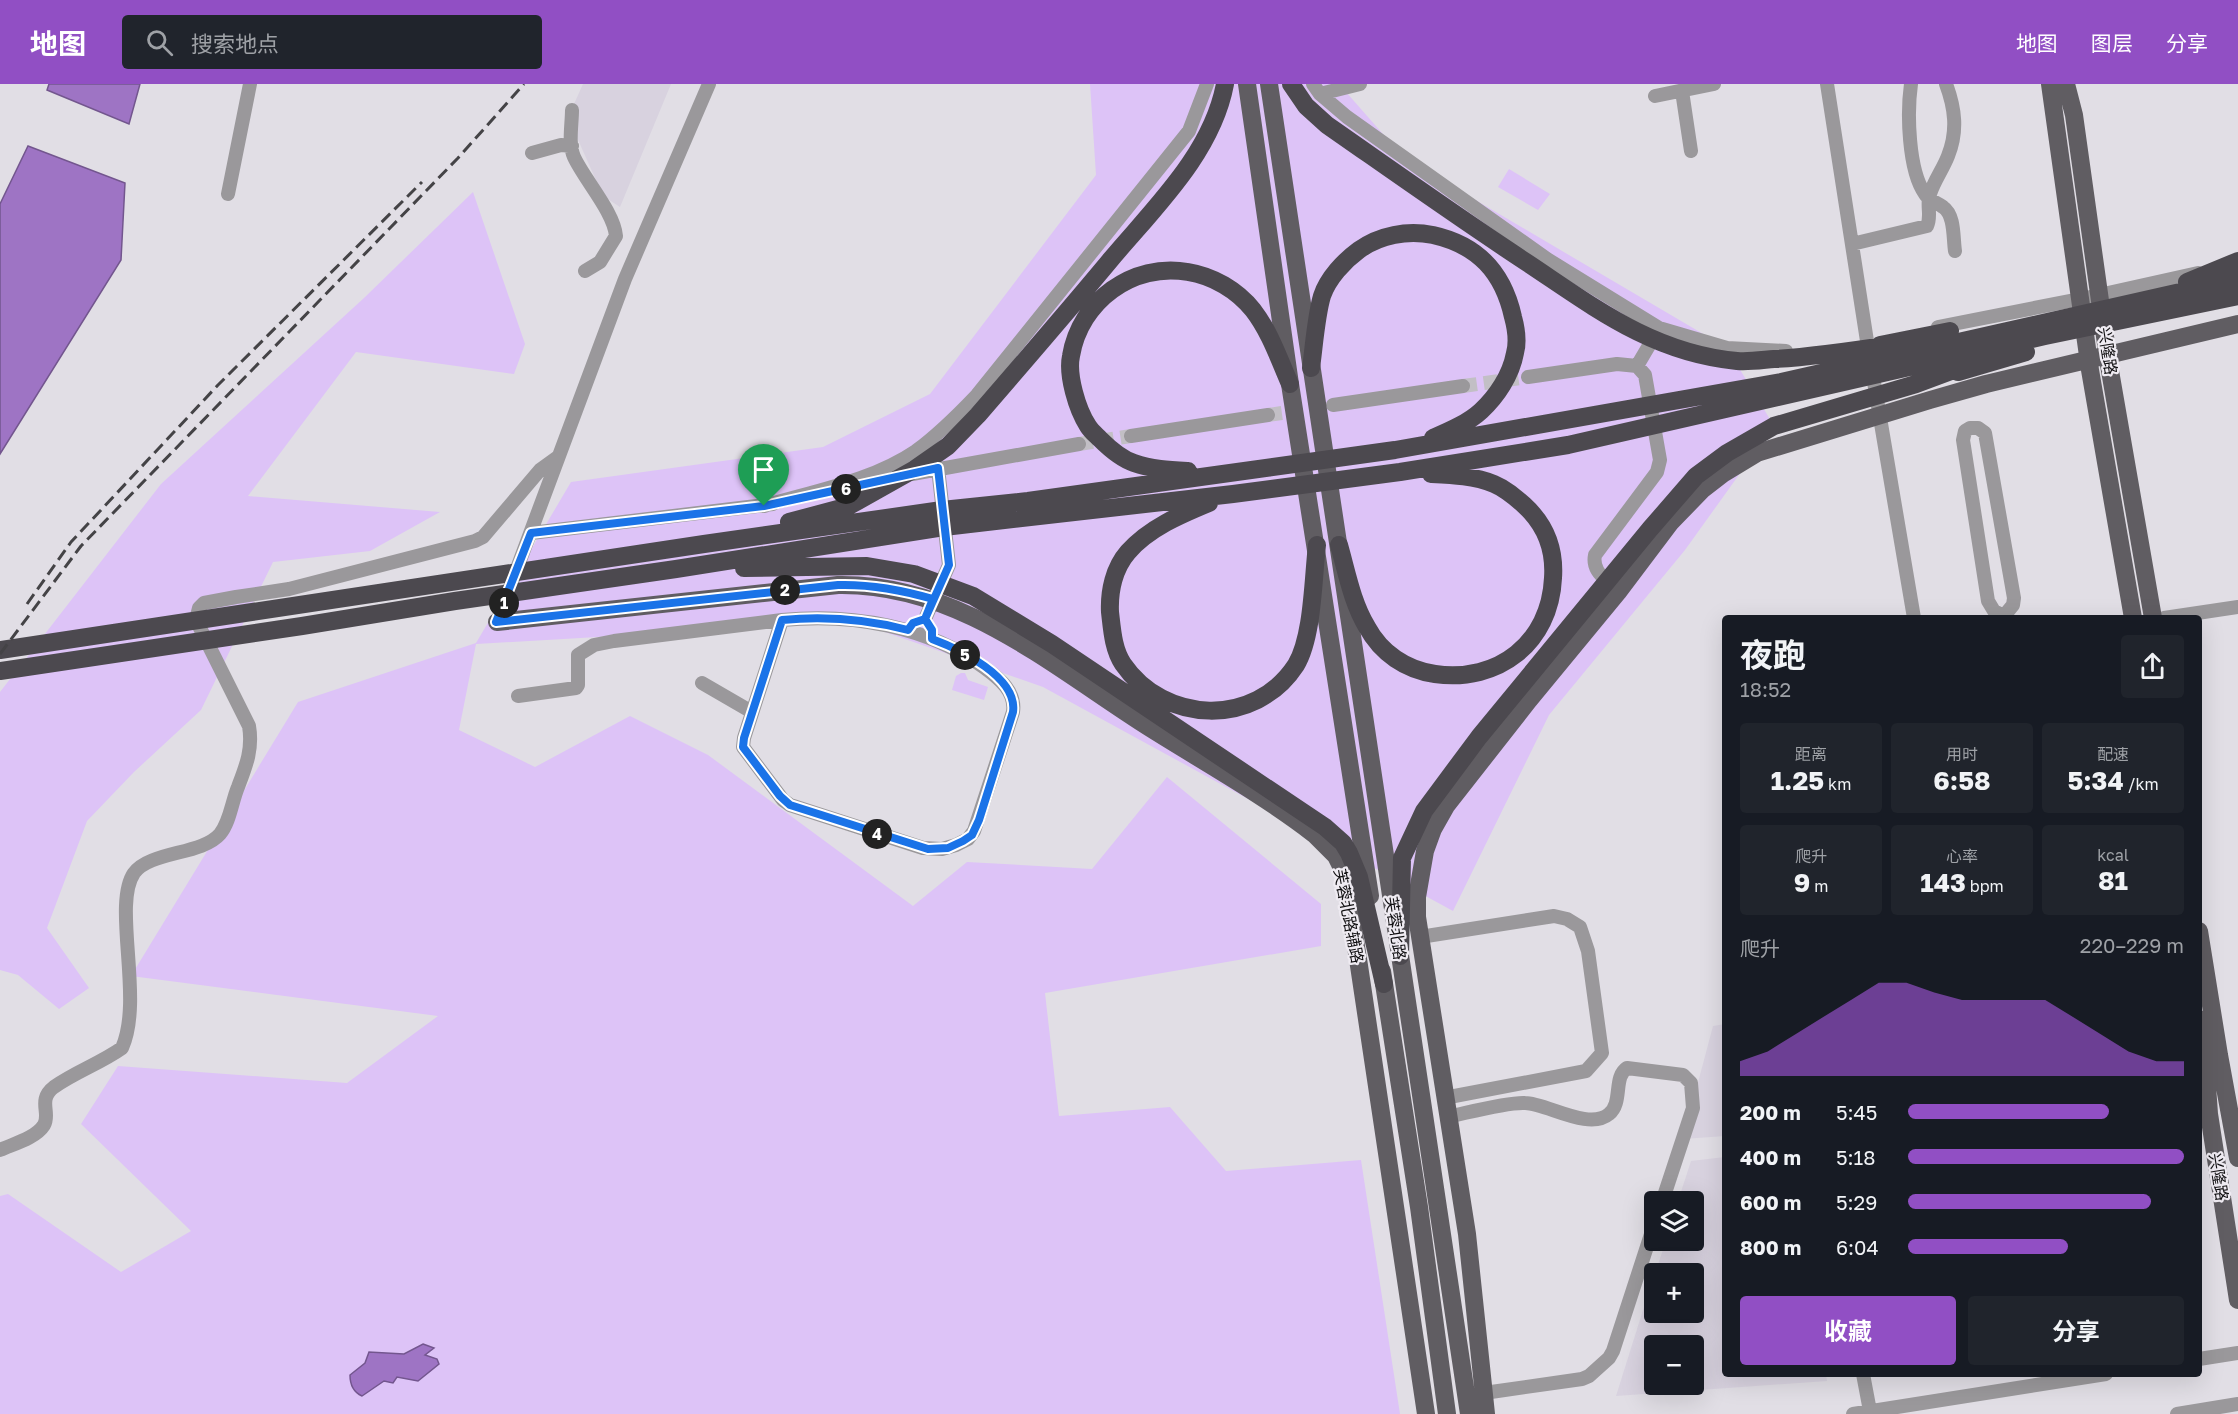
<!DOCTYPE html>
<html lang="zh">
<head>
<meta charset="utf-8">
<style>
  body { margin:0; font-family:"Golos Text","Noto Sans SC",sans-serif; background:#20242c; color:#f1f3f6; height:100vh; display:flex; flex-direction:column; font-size:22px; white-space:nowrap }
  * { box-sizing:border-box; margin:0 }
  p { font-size:20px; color:#9ea1a6 }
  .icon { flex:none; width:33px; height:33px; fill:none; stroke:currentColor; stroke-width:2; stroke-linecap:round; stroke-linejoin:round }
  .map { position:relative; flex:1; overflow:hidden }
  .sheet { position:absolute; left:1722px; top:531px; width:480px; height:762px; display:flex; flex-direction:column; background:#171b24; border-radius:6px; box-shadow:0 6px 24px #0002 }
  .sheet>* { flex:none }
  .tools { position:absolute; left:1644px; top:1107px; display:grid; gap:12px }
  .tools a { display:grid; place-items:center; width:60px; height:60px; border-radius:6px; background:#171b24; box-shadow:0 6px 24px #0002; font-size:30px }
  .pin { position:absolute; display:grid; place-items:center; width:51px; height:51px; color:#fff; margin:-62px -26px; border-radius:50% 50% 50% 0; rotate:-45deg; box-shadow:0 0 6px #0007 }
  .pin .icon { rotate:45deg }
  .km { position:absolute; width:30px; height:30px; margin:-15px; border-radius:50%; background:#222; color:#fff; font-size:16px; line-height:30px; text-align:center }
  .round { display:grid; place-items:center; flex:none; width:63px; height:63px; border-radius:6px; background:#20242c }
  .summary { display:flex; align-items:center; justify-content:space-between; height:102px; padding:0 18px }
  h1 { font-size:33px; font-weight:700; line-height:45px }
  .stats { display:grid; grid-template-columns:repeat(3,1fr); gap:9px; height:102px; padding:6px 18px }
  .stats div { display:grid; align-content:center; border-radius:6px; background:#20242c; text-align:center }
  .stats b { font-size:26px; font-weight:700 }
  .stats small { font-size:16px; font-weight:400 }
  .stats p { font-size:16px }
  .chart { height:168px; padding:12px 18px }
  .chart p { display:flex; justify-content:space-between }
  .chart svg { width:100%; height:108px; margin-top:6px; fill:#914fc4; opacity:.7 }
  .action { display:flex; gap:12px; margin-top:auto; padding:12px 18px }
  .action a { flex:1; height:69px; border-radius:6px; background:#914fc4; color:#fff; font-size:24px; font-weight:700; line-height:69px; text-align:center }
  .action a+a { background:#20242c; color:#f1f3f6 }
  ul { padding:0 18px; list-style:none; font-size:20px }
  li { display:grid; grid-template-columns:96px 72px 1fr; align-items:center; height:45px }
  li i { height:15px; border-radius:8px; background:#914fc4 }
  header { display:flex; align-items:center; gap:36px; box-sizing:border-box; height:84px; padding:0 30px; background:#914fc4; color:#fff }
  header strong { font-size:28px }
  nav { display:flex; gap:33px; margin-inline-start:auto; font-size:21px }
  .search { width:420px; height:54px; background:#20242c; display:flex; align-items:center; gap:15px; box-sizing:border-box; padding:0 21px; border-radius:6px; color:#9ea1a6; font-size:22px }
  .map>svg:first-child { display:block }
  .built { fill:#d8d2df; fill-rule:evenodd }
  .green { fill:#ddc3f7 }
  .water { fill:#9e74c4; stroke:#73568e; stroke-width:1.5 }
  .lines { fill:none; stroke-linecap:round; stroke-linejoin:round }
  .minor-tunnel { stroke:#c2bfc5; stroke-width:14; stroke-dasharray:14 7; stroke-linecap:butt }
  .minor { stroke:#9a989b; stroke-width:14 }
  .major { stroke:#605d62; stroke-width:18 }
  .highway { stroke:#4c494f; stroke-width:18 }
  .rail { stroke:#444346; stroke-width:3; stroke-dasharray:12 6; stroke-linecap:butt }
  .route-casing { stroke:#fff; stroke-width:12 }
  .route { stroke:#1a73e8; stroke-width:8 }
  .labels { text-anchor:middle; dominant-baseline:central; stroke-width:4.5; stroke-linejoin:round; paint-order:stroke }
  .street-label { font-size:16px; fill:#100f11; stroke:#efebf2 }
</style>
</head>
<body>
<header>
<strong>地图</strong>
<div class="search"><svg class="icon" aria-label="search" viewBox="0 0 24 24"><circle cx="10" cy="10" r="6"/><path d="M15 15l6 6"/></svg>搜索地点</div>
<nav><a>地图</a><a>图层</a><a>分享</a></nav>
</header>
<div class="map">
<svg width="2238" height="1330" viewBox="0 0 2238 1330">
  <rect width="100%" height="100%" fill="#e1dee5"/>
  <path class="built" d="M583 0H671L620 123 603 112 575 49 574 20Z
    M1725 940V1052L1683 1055 1713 942Z
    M1725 1073V1290H1826L1827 1297 1616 1312 1654 1191V1228H1694V1190L1655 1189 1666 1157 1694 1156V1118L1678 1117 1691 1077ZM1654 1262H1694V1300H1654Z"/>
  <path class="green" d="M1090 0H1339L1404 74 1727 264 1774 342 1685 466 1549 631 1453 827 1043 603 856 538 476 560 459 646 535 683 630 632 708 671 913 822 967 778 1092 785 1167 693 1321 820V862L1045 909 1059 1032 1170 1023 1226 1087 1361 1076 1400 1330H0V1112L8 1110 121 1188 191 1147 81 1040 118 982 347 999 438 932 131 892 298 618 476 559 571 398 823 363 930 310 1096 91Z
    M1509 85 1550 110 1538 126 1498 103Z
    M473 108 525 260 514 290 356 268 248 412 440 428 370 467 273 478 201 626 134 688 87 737 47 844 89 904 59 925 18 891 0 886V608L161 400 364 214Z
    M961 589H965L968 596 988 603 984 616 952 606 956 592Z"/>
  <path class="water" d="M49 0H140L129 40 47 6Z
    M28 62 125 99 121 176 0 370V120Z
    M423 1260 434 1264 425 1271 437 1275 439 1280 418 1297 397 1293 393 1299 384 1297 362 1312C353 1308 350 1300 350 1291L365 1279 369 1268 404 1270Z"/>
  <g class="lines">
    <path class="minor-tunnel" d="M1463 302 1528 293
      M1268 331 1325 323
      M1079 360 1131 352"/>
    <path class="minor" d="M1313 0 1320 10 1347 33 1547 175 1659 244 1727 264 1786 267
      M1827 0 1867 257 1914 534
      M1911 0C1907 28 1908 86 1925 110 1929 117 1937 118 1943 123 1955 131 1953 154 1955 167
      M1682 7 1691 67
      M1320 10 1360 0
      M1655 12 1714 0
      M572 26C572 41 568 59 574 73 584 95 614 128 616 152L600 178 585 187
      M532 69 561 61 572 62
      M228 110 250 0
      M1852 160 1927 142C1932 132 1926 121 1930 110 1934 97 1943 85 1948 72 1958 47 1955 24 1946 0
      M1938 243 2090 213 2198 189
      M1637 282 1657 248
      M1528 293 1617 280 1637 282 1645 291 1660 376 1657 388 1595 471C1592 486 1603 493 1612 502
      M1333 321 1463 302
      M1970 344H1978L1985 349 2014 514 2013 521 2004 532 1994 527 1988 517 1963 356 1965 347Z
      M1131 352 1268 331
      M912 390 1079 360
      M764 422C814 407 872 397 916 367 939 350 958 331 977 311L1189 47 1207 0
      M531 449 773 420
      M2164 534 2238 523
      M925 535 949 481 938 384
      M497 538 625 195 709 0
      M702 599 752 628
      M518 612 576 604 578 601V571L594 561 614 557 782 536C852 529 927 542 985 584 1000 595 1016 608 1013 628L974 747 968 755 956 761 942 765 923 764 790 721 783 716 743 663 744 654 782 536
      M1420 853 1554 832 1567 835 1580 843 1588 867 1602 969 1586 987 1444 1014
      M1447 1033C1467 1029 1506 1018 1525 1019 1546 1019 1589 1047 1609 1030 1623 1019 1613 993 1627 984L1683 991 1691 999 1693 1024 1662 1118
      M0 1066C13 1060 36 1054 44 1041 51 1029 37 1016 54 1003 75 988 101 979 122 964 144 915 112 821 134 789 150 767 202 771 220 750 230 738 232 717 238 703 246 682 253 665 249 642L196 536 199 524 204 519 236 513 289 505 475 457 483 453 540 386 558 373
      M2199 1275 2238 1269
      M1863 1290 1870 1327
      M1484 1309 1582 1295 1589 1292 1609 1274 1613 1267 1654 1141
      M1853 1330 2106 1290
      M2177 1330 2238 1320"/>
    <path class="major" d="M1247 0 1290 300 1370 812
      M1269 0 1469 1330
      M2050 0 2090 286 2133 534
      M2066 0 2074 31 2109 281 2153 534
      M497 538 838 501C959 499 1052 582 1150 644 1204 678 1262 710 1314 750L1336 772 1344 788 1358 875 1426 1330
      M2199 847 2219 971 2238 1074
      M1382 887 1419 1123 1447 1330
      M2199 935 2205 974 2209 1030 2238 1216
      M1486 1330 1467 1150 1417 833V813L1425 767 1433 745 1446 722 1529 616 1618 508 1670 439 1702 406 1724 389 1757 369 1930 316 1986 300 2238 240"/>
    <path class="highway" d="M1291 0 1306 22 1327 41C1393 87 1459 134 1526 178 1594 223 1652 269 1737 277 1749 278 1762 276 1774 275 1813 273 1852 267 1891 261
      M2187 198 2238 177
      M1880 261 1950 247
      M1311 284C1314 263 1316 232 1322 212 1328 194 1344 177 1359 166 1380 151 1407 146 1433 151 1478 161 1503 188 1513 233 1516 244 1518 258 1515 269 1511 291 1497 312 1481 327 1468 339 1449 347 1433 354
      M1958 288 2026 268
      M1188 387C1170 386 1151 385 1134 379 1122 375 1109 364 1100 355 1096 351 1091 347 1088 342 1077 325 1067 291 1071 272 1080 217 1133 178 1188 188 1213 192 1237 206 1253 226 1270 248 1279 275 1290 300
      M1209 419C1180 431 1149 444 1128 468 1114 484 1109 507 1110 528 1112 545 1113 565 1123 580 1164 640 1255 644 1296 581 1313 553 1313 494 1317 461
      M789 438 849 422 915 385 948 362 978 331C1023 279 1068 227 1112 174 1155 123 1212 69 1225 0
      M1339 461C1347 489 1352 518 1367 543 1381 569 1406 586 1435 590 1498 599 1550 559 1553 494 1555 465 1546 441 1524 421 1515 413 1506 405 1494 400 1475 392 1452 391 1431 390
      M744 484 867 482 914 490 973 512 1052 560 1325 743 1343 759 1349 769 1359 793 1384 900
      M0 566 704 460 942 426 1028 417 1395 366 1781 298 2238 195
      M0 587 302 542 455 517 676 485 944 443 1233 410 1400 388 1568 361 2045 252 2238 212
      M1400 872 1402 774 1424 727 1479 653 1650 445 1696 392 1727 369 1774 342 1916 300 1967 281"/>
    <path class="rail" d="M27 520 71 458 218 301 422 98
      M0 570 81 462 458 74 524 0"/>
  </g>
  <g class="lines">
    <g class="route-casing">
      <path id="route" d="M764 422 531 449 496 538 838 501C871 500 902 506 933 515L925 535 913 539 908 546C866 535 824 532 782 536L744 654 743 663 780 712 790 721 928 765 948 764 963 757 972 751 979 736 1013 628C1018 593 959 565 932 555V546L925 535 949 481 938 384 764 422"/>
    </g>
    <use href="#route" class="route"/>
  </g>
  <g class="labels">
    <g class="street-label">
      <text transform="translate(2108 267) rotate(81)">兴隆路</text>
      <text transform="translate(1349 832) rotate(79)">芙蓉北路辅路</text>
      <text transform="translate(1396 844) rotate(82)">芙蓉北路</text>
      <text transform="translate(2219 1093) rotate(81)">兴隆路</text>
    </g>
  </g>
</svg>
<div class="tools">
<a><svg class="icon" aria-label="layers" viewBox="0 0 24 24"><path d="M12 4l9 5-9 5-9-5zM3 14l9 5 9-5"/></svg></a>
<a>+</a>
<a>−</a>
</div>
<div class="pin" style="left:764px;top:422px;background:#1e9e55"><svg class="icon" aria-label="arrive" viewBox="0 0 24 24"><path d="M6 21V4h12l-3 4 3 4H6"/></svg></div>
<b class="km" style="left:504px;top:519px">1</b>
<b class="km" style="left:785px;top:506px">2</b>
<b class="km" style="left:877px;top:750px">4</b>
<b class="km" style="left:965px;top:571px">5</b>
<b class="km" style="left:846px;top:405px">6</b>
<section class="sheet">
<div class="summary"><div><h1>夜跑</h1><p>18:52</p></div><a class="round"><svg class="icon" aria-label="share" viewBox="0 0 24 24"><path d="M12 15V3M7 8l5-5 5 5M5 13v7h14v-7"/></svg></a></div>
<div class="stats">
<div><p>距离</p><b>1.25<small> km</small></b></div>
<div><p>用时</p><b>6:58</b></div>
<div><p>配速</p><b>5:34<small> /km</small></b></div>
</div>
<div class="stats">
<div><p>爬升</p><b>9<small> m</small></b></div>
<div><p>心率</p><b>143<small> bpm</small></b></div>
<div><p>kcal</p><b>81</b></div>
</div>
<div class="chart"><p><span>爬升</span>220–229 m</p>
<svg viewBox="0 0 160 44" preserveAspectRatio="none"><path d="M0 44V38L10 34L20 27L30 20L40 13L50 6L60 6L70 10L80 13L90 13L100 13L110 13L120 20L130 27L140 34L150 38L160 38V44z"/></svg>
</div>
<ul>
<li><b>200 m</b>5:45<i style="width:73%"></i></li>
<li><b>400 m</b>5:18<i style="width:100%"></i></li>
<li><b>600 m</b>5:29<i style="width:88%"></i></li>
<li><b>800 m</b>6:04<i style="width:58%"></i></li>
</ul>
<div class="action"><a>收藏</a><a>分享</a></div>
</section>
</div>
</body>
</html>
